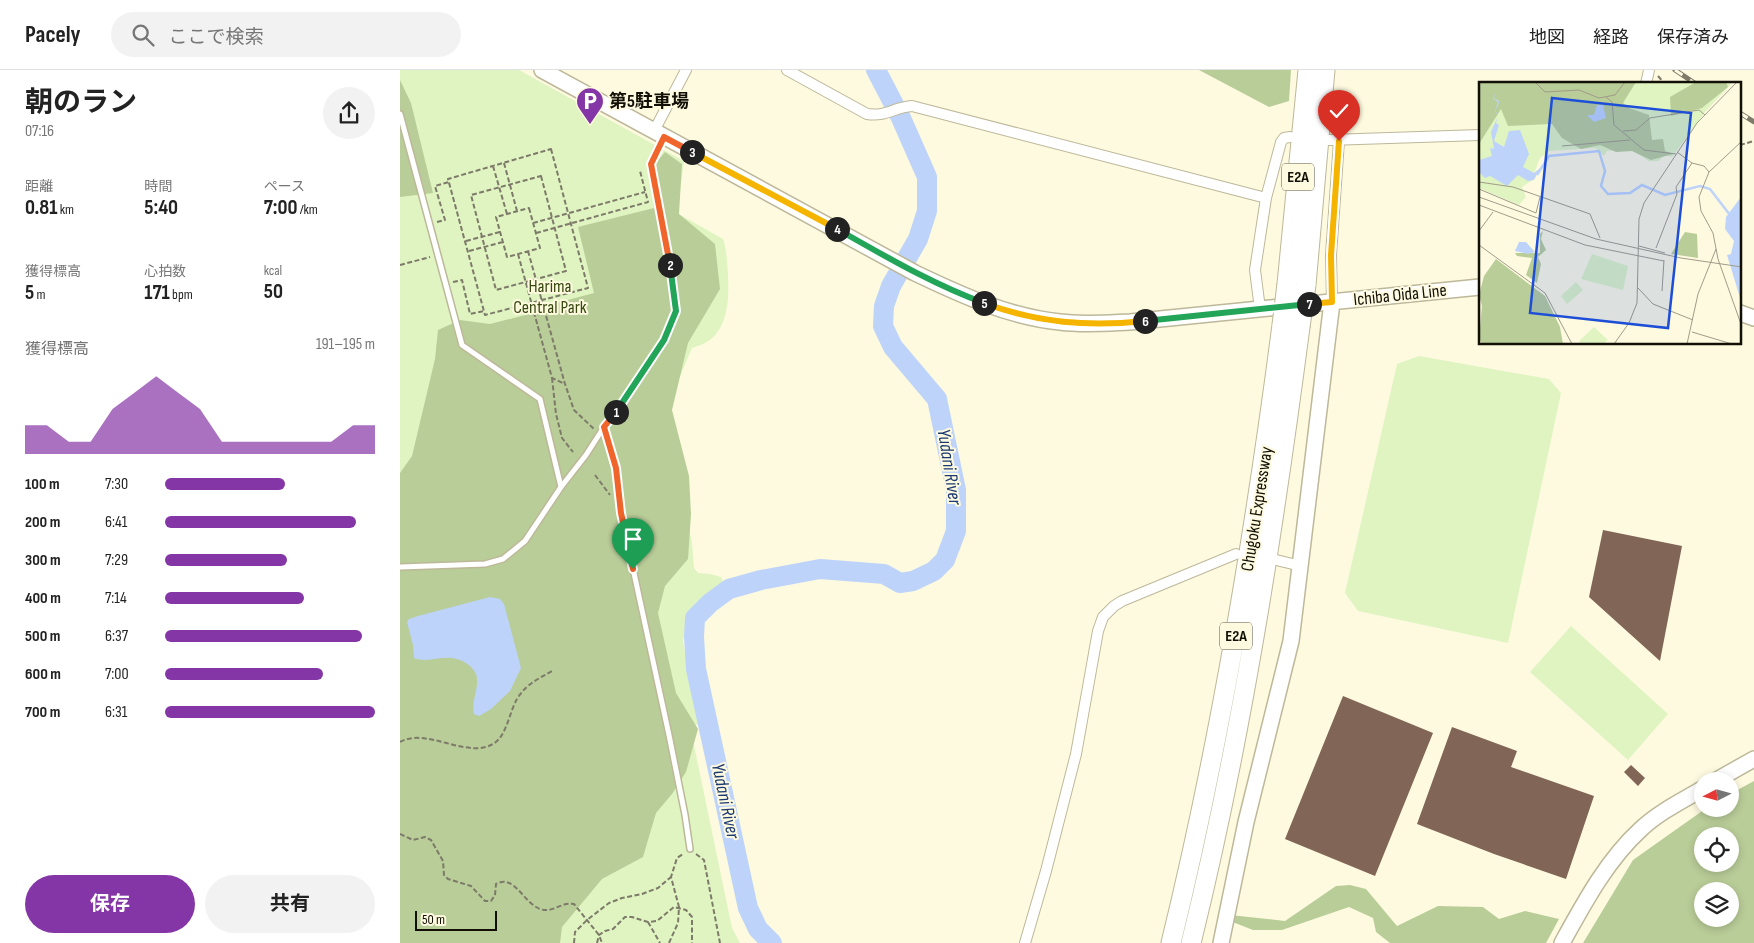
<!DOCTYPE html>
<html lang="ja">
<head>
<meta charset="utf-8">
<style>
  body { margin:0; font-family:"Sofia Sans Condensed","Noto Sans JP",sans-serif; background:#f2f2f2; color:#222; height:100vh; display:flex; flex-direction:column; font-size:19px; white-space:nowrap }
  * { box-sizing:border-box; margin:0 }
  p { font-size:16px; color:#767676 }
  .icon { flex:none; width:28px; height:28px; fill:none; stroke:currentColor; stroke-width:2; stroke-linecap:round; stroke-linejoin:round }
  .map { position:relative; flex:1; overflow:hidden }
  .panel { display:flex; flex-direction:column; background:#fff; width:400px }
  .panel>* { flex:none }
  .needle { width:32px; rotate:264deg }
  .controls { position:absolute; left:1294px; top:702px; display:grid; gap:10px }
  .controls a { display:grid; place-items:center; width:45px; height:45px; border-radius:50%; background:#fff; box-shadow:0 2px 8px #0003; font-size:25px }
  .scale { position:absolute; left:15px; bottom:12px; width:82px; box-sizing:border-box; padding-left:5px; border:2px solid #121006; border-top:0; font-size:14px; line-height:18px; white-space:nowrap; color:#121006; -webkit-text-stroke:4px #fefae0; paint-order:stroke }
  .pin { position:absolute; display:grid; place-items:center; width:42px; height:42px; color:#fff; margin:-51px -21px; border-radius:50% 50% 50% 0; rotate:-45deg; box-shadow:0 0 5px #0007 }
  .pin .icon { rotate:45deg }
  .km { position:absolute; width:25px; height:25px; margin:-12px; border-radius:50%; background:#222; color:#fff; font-size:14px; line-height:25px; text-align:center }
  .round { display:grid; place-items:center; flex:none; width:52px; height:52px; border-radius:26px; background:#f2f2f2 }
  .summary { display:flex; align-items:center; justify-content:space-between; height:85px; padding:0 25px }
  h1 { font-size:28px; font-weight:700; line-height:38px }
  .stats { display:grid; grid-template-columns:repeat(3,1fr); gap:8px; height:85px; padding:5px 25px }
  .stats div { display:grid; align-content:center }
  .stats b { font-size:21px; font-weight:700 }
  .stats small { font-size:14px; font-weight:400 }
  .stats p { font-size:14px }
  .chart { height:140px; padding:10px 25px }
  .chart p { display:flex; justify-content:space-between }
  .chart svg { width:100%; height:90px; margin-top:5px; fill:#8536a6; opacity:.7 }
  .primary-button { display:flex; gap:10px; margin-top:auto; padding:10px 25px }
  .primary-button a { flex:1; height:58px; border-radius:30px; background:#8536a6; color:#fff; font-size:20px; font-weight:700; line-height:58px; text-align:center }
  .primary-button a+a { background:#f2f2f2; color:#222 }
  ul { padding:0 25px; list-style:none; font-size:16px }
  li { display:grid; grid-template-columns:80px 60px 1fr; align-items:center; height:38px }
  li i { height:12px; border-radius:6px; background:#8536a6 }
  header { display:flex; align-items:center; gap:30px; box-sizing:border-box; height:70px; padding:0 25px; background:#fff; border-bottom:1px solid #e0e0e0 }
  header strong { font-size:24px }
  nav { display:flex; gap:28px; margin-inline-start:auto; font-size:18px }
  .search { width:350px; height:45px; background:#f2f2f2; display:flex; align-items:center; gap:12px; box-sizing:border-box; padding:0 18px; border-radius:28px; color:#767676; font-size:19px }
  main { display:flex; flex:1; min-height:0 }
  .map>svg:first-child { display:block }
  .green { fill:#e0f4c2 }
  .forest { fill:#b9cd98; fill-rule:evenodd }
  .water { fill:#bdd3fa }
  .lines { fill:none; stroke-linecap:round; stroke-linejoin:round }
  .river { stroke:#bdd3fa; stroke-width:20 }
  .building { fill:#816557 }
  .lane-casing { stroke:#bdb899; stroke-width:8 }
  .street-casing { stroke:#bdb899; stroke-width:12 }
  .secondary-casing { stroke:#bdb899; stroke-width:18 }
  .highway-casing { stroke:#bdb899; stroke-width:21 }
  .path { stroke:#7d7a69; stroke-width:2; stroke-dasharray:5 2.5; stroke-linecap:butt }
  .lane { stroke:#fff; stroke-width:5 }
  .street { stroke:#fff; stroke-width:10 }
  .secondary { stroke:#fff; stroke-width:15 }
  .highway { stroke:#fff; stroke-width:19 }
  .rail-casing { stroke:#7e7b6a; stroke-width:5 }
  .rail { stroke:#fefae0; stroke-width:3; stroke-dasharray:9; stroke-linecap:butt }
  .highway-bridge-casing { stroke:#bdb899; stroke-width:21; stroke-linecap:butt }
  .highway-bridge { stroke:#fff; stroke-width:19 }
  .split-1-casing { stroke:#fff; stroke-width:10 }
  .split-2-casing { stroke:#fff; stroke-width:10 }
  .split-3-casing { stroke:#fff; stroke-width:10 }
  .split-4-casing { stroke:#fff; stroke-width:10 }
  .split-5-casing { stroke:#fff; stroke-width:10 }
  .split-6-casing { stroke:#fff; stroke-width:10 }
  .split-7-casing { stroke:#fff; stroke-width:10 }
  .split-8-casing { stroke:#fff; stroke-width:10 }
  .split-1 { stroke:#f0652b; stroke-width:6 }
  .split-2 { stroke:#22a559; stroke-width:6 }
  .split-3 { stroke:#f0652b; stroke-width:6 }
  .split-4 { stroke:#f5b400; stroke-width:6 }
  .split-5 { stroke:#22a559; stroke-width:6 }
  .split-6 { stroke:#f5b400; stroke-width:6 }
  .split-7 { stroke:#22a559; stroke-width:6 }
  .split-8 { stroke:#f5b400; stroke-width:6 }
  .labels { text-anchor:middle; dominant-baseline:central; stroke-width:4; stroke-linejoin:round; paint-order:stroke }
  .shield { fill:#fefae0; stroke:#595647; stroke-width:1 }
  .shield-label { font-size:16px; font-weight:bold; fill:#121006 }
  .poi-label { font-size:18px; font-weight:bold; fill:#121006; stroke:#fefae0; text-anchor:start }
  .park-label { font-size:18px; fill:#37490f; stroke:#fefae0 }
  .street-label { font-size:18px; fill:#121006; stroke:#fefae0 }
  .water-label { font-size:19px; font-style:italic; fill:#1b3972; stroke:#fefae0 }
  .inset-river { fill:none; stroke:#bdd3fa; stroke-width:2.5 }
  .inset-road { fill:none; stroke:#a09c89; stroke-width:1 }
  .view { fill:#1d4ed8; fill-opacity:0.15; stroke:#1d4ed8; stroke-width:2.5 }
  .inset-edge { fill:none; stroke:#121006; stroke-width:2.5 }
</style>
</head>
<body>
<header>
<strong>Pacely</strong>
<div class="search"><svg class="icon" aria-label="search" viewBox="0 0 24 24"><circle cx="10" cy="10" r="6"/><path d="M15 15l6 6"/></svg>ここで検索</div>
<nav><a>地図</a><a>経路</a><a>保存済み</a></nav>
</header>
<main>
<section class="panel">
<div class="summary"><div><h1>朝のラン</h1><p>07:16</p></div><a class="round"><svg class="icon" aria-label="share" viewBox="0 0 24 24"><path d="M12 15V3M7 8l5-5 5 5M5 13v7h14v-7"/></svg></a></div>
<div class="stats">
<div><p>距離</p><b>0.81<small> km</small></b></div>
<div><p>時間</p><b>5:40</b></div>
<div><p>ペース</p><b>7:00<small> /km</small></b></div>
</div>
<div class="stats">
<div><p>獲得標高</p><b>5<small> m</small></b></div>
<div><p>心拍数</p><b>171<small> bpm</small></b></div>
<div><p>kcal</p><b>50</b></div>
</div>
<div class="chart"><p><span>獲得標高</span>191–195 m</p>
<svg viewBox="0 0 160 44" preserveAspectRatio="none"><path d="M0 44V30L10 30L20 38L30 38L40 22L50 14L60 6L70 14L80 22L90 38L100 38L110 38L120 38L130 38L140 38L150 30L160 30V44z"/></svg>
</div>
<ul>
<li><b>100 m</b>7:30<i style="width:57%"></i></li>
<li><b>200 m</b>6:41<i style="width:91%"></i></li>
<li><b>300 m</b>7:29<i style="width:58%"></i></li>
<li><b>400 m</b>7:14<i style="width:66%"></i></li>
<li><b>500 m</b>6:37<i style="width:94%"></i></li>
<li><b>600 m</b>7:00<i style="width:75%"></i></li>
<li><b>700 m</b>6:31<i style="width:100%"></i></li>
</ul>
<div class="primary-button"><a>保存</a><a>共有</a></div>
</section>
<div class="map">
<svg width="1354" height="873" viewBox="0 0 1354 873">
  <rect width="100%" height="100%" fill="#fefae0"/>
  <path class="green" d="M0 0H119L284 91 277 143 323 169C327 181 327 192 328 204 329 227 329 258 307 272 302 275 296 276 292 278L276 316 264 357 282 426 292 473 294 498 298 503 310 504 321 507 324 513 305 525 295 534 290 544 283 571 299 654 290 656 332 858 340 873H0Z
    M1019 286 1149 309 1161 323 1108 573 958 541 945 523 997 294Z
    M1171 556 1268 644 1228 690 1130 602Z"/>
  <path class="forest" d="M799 0H891L889 31 869 37Z
    M0 10 11 33 33 123 0 127Z
    M265 82 282 94 279 144 315 174 320 219 288 273 272 340 289 406 291 444 288 489 265 516 258 543 276 623 298 659 286 702 272 724 256 743 243 787 202 809 162 857 160 873H0V403L12 386 35 289 38 260 60 250 90 254 129 244 149 235 194 223 178 157 254 138 249 101Z
    M1354 711V873H1183L1233 790 1305 739H1330V724ZM1330 766V794H1302V766ZM1330 821V849H1302V821Z
    M950 815 966 819 997 856 1038 836 1083 837 1099 849 1125 841 1159 849 1146 873H990L976 862 973 848 949 837 882 860H853L830 851V845L885 851 936 816Z"/>
  <path class="water" d="M90 527 100 529 104 534 121 598 110 621 91 639 79 646 74 644C71 632 78 621 77 609 77 604 74 600 70 596 49 579 32 595 14 588L13 575 7 552 9 549 18 546Z"/>
  <g class="lines">
    <path class="river" d="M372 873 358 859 348 838 296 599 294 567 295 548 310 533 329 519 361 510 420 499 484 504 500 513 513 511 534 501 545 490 556 461V420L537 329 493 277 483 256 484 236 491 216 518 169 527 141V107L501 48 476 0"/>
  </g>
  <path class="building" d="M1203 460 1282 476 1260 591 1189 527Z
    M943 626 1033 663 975 806 885 769Z
    M1052 657 1117 681 1111 697 1194 726 1166 809 1094 784 1017 754Z
    M1231 695 1245 708 1238 716 1224 702Z"/>
  <g class="lines">
    <g class="lane-casing">
      <path id="lane" d="M0 44 62 275 140 329 161 417
        M204 357 216 398 221 443 269 665 285 745 290 779
        M0 497 85 494 103 489 125 471 161 417 186 385 204 357 225 330 264 270 276 241 271 200 251 94 264 67"/>
    </g>
    <g class="street-casing">
      <path id="street" d="M387 0 467 44C487 47 494 37 512 36L866 128
        M1246 14 1249 0
        M254 61 286 0
        M929 70 1080 65
        M932 232 931 185 939 71
        M860 239 855 200 866 128 881 72 884 68 890 67
        M872 489 901 496
        M625 873 646 801 676 684 698 561 703 547 714 536 722 531 836 484"/>
    </g>
    <g class="secondary-casing">
      <path id="secondary" d="M142 0 515 203C561 225 609 247 660 252 683 255 707 253 730 252L1080 217
        M1340 243 1354 248
        M1315 711 1354 689
        M821 873 846 752 891 571 932 232
        M1162 873C1184 833 1207 790 1241 759 1259 742 1282 731 1302 719"/>
    </g>
    <g class="highway-casing">
      <path id="highway" d="M887 214 908 0
        M906 215 925 0
        M771 873C821 669 855 463 882 255
        M791 873C841 671 873 463 900 257"/>
    </g>
    <path class="path" d="M1258 6 1265 14
      M1340 75 1354 71
      M151 79 188 218 85 245 48 109Z
      M104 93 117 141
      M93 96 107 144
      M141 106 166 201 96 220 71 125Z
      M129 138 140 178 107 187 96 147Z
      M37 152 45 150 35 116 49 112
      M133 153 245 122
      M136 163 248 132 240 101
      M66 171 100 162
      M69 181 103 172
      M128 181 165 314 174 340 194 359
      M118 184 152 308 165 314
      M0 195 30 187
      M53 212 62 210 70 244 84 241
      M152 308 156 344 162 368 173 382
      M195 405 210 425
      M0 672C27 656 72 693 97 671 107 662 110 641 117 629 125 615 138 609 152 601
      M0 764 13 770 25 767 31 770 43 791 44 805 48 809 71 816 85 831H91L95 825 96 814C116 803 124 837 144 840 155 841 162 832 174 834L199 865 202 873
      M296 784 304 790 320 873
      M248 852 260 873
      M174 873 175 862 187 850 209 833 222 828 242 824 258 818 271 807
      M197 873 199 865 205 861 213 859 225 847H232L248 852 257 851 274 837 286 840 292 847V873
      M269 873 278 853 279 837 271 807 277 788 283 784"/>
    <use href="#lane" class="lane"/>
    <use href="#street" class="street"/>
    <use href="#secondary" class="secondary"/>
    <use href="#highway" class="highway"/>
    <g class="rail-casing">
      <path id="rail" d="M1275 0 1296 14
        M1340 43 1354 52"/>
    </g>
    <use href="#rail" class="rail"/>
    <g class="highway-bridge-casing">
      <path id="highway-bridge" d="M882 255 887 214
        M900 257 906 215"/>
    </g>
    <use href="#highway-bridge" class="highway-bridge"/>
  </g>
  <g class="lines">
    <g class="split-1-casing">
      <path id="split-1" d="M216 342 204 357 216 398 221 443 233 499"/>
    </g>
    <g class="split-2-casing">
      <path id="split-2" d="M216 342 264 270 276 241 270 195"/>
    </g>
    <g class="split-3-casing">
      <path id="split-3" d="M270 195 251 94 264 67 292 82"/>
    </g>
    <g class="split-4-casing">
      <path id="split-4" d="M292 82 437 159"/>
    </g>
    <g class="split-5-casing">
      <path id="split-5" d="M437 159C485 186 532 214 584 233"/>
    </g>
    <g class="split-6-casing">
      <path id="split-6" d="M584 233C638 253 688 257 745 251"/>
    </g>
    <g class="split-7-casing">
      <path id="split-7" d="M745 251 909 234"/>
    </g>
    <g class="split-8-casing">
      <path id="split-8" d="M909 234 932 232 931 185 939 71"/>
    </g>
    <use href="#split-1" class="split-1"/>
    <use href="#split-2" class="split-2"/>
    <use href="#split-3" class="split-3"/>
    <use href="#split-4" class="split-4"/>
    <use href="#split-5" class="split-5"/>
    <use href="#split-6" class="split-6"/>
    <use href="#split-7" class="split-7"/>
    <use href="#split-8" class="split-8"/>
  </g>
  <defs>
    <g id="parking-pin" transform="scale(1.4375)"><path d="M0 17L-7.5 6A9.5 9.5 0 1 1 7.5 6Z" fill="#8536a6" stroke="#fefae0"/><path d="M-3.5-5.5H1a3.5 3.5 0 0 1 0 7H-1V5.5H-3.5ZM-1-3.4V-.6H.8a1.4 1.4 0 0 0 0-2.8Z" fill="#fff"/></g>
  </defs>
  <g fill-rule="evenodd">
    <use href="#parking-pin" x="190" y="31"/>
  </g>
  <g class="labels">
    <g class="shield">
      <rect x="882" y="93.5" width="32" height="27" rx="4"/>
      <rect x="820" y="552.5" width="32" height="27" rx="4"/>
    </g>
    <g class="shield-label">
      <text x="898" y="107">E2A</text>
      <text x="836" y="566">E2A</text>
    </g>
    <g class="poi-label">
      <text x="209" y="31">第5駐車場</text>
    </g>
    <g class="park-label">
      <text x="150" y="216">Harima<tspan x="150" dy="21">Central Park</tspan></text>
    </g>
    <g class="street-label">
      <text transform="translate(1000 225) rotate(-6)">Ichiba Oida Line</text>
      <text transform="translate(857 439) rotate(-81)">Chugoku Expressway</text>
    </g>
    <g class="water-label">
      <text transform="translate(549 397) rotate(81)">Yudani River</text>
      <text transform="translate(325 731) rotate(78)">Yudani River</text>
    </g>
  </g>
  <g transform="translate(1079 12)">
    <rect width="262" height="262" fill="#fefae0"/>
    <path d="M3 0H254L226 30 193 75 185 73 180 79H170L151 67 128 69 125 74 116 66 70 69 61 76 52 99 43 105 47 115 40 123 0 106V47L6 38ZM113 172 149 184 144 208 102 197ZM97 200 104 208 88 222 82 214ZM115 245 129 258 124 262H101L100 259Z" fill="#e0f4c2"/>
    <path d="M0 0H157L144 21 150 26 170 33 173 58 184 57 186 69 194 72 172 78 153 69 137 70 121 63 102 67 83 56 73 42 29 44 22 27 0 62ZM217 0H247L249 5 223 26 192 34 191 15ZM64 149 62 157 67 168 59 175 62 182 58 201 47 193 53 176 38 174 36 171H61V152ZM206 150 218 152 219 176 192 172ZM17 177 66 214 81 245 84 262H3L0 256 3 224 0 213 5 194Z" fill="#b9cd98"/>
    <path d="M16 11 15 17 19 18 20 20 19 24 16 28 19 33 17 41 20 43 15 59 25 65 30 49 41 48 50 72 44 85 55 91 61 86 55 98 49 99 39 93 28 104 11 94 6 96 0 90V78L13 74 11 66 15 67 12 50 19 34 16 29 19 20 14 17ZM118 23H124L127 36 115 40 108 33H115ZM262 115V219L248 173 252 172 255 159 246 147 247 135ZM40 160H47L56 170 49 172 36 169Z" fill="#bdd3fa"/>
    <path class="inset-river" d="M58 93 70 74 120 69 126 89 122 104 129 112 151 111 163 103 186 113 221 104 231 107 251 133"/>
    <path class="inset-road" d="M56 0 66 10 100 8 120 16 136 13 146 0M127 15 133 20 135 43 165 68 197 72M144 49 157 48 171 36 220 28 226 33M263 59 230 90 220 115 222 129 234 151 239 177 263 245M83 64 151 58M198 70 213 81 225 84 230 90M0 100 34 105 111 132 121 156M0 107 57 131M0 115 117 157 202 176 263 185M0 123 106 163 185 179M57 131 61 115M0 149 14 130M0 163 66 211 93 262M160 164 186 171M177 166 198 112 197 105 213 81M159 206 174 222 214 238M183 209 185 178M213 250 253 262M135 262 150 241 158 221 160 137 165 121 218 41 258 0M208 262 219 212 237 167"/>
    <path class="view" d="M73 16 212 31 189 246 51 231Z"/>
    <rect width="262" height="262" class="inset-edge"/>
  </g>
</svg>
<div class="controls">
<a><svg class="needle" viewBox="-14 -14 28 28"><path d="M0-13l5 13h-10z" fill="#e53935"/><path d="M0 13l5-13h-10z" fill="#767676"/></svg></a>
<a><svg class="icon" aria-label="locate" viewBox="0 0 24 24"><circle cx="12" cy="12" r="6"/><path d="M12 2v4M12 18v4M2 12h4M18 12h4"/></svg></a>
<a><svg class="icon" aria-label="layers" viewBox="0 0 24 24"><path d="M12 4l9 5-9 5-9-5zM3 14l9 5 9-5"/></svg></a>
</div>
<div class="scale">50 m</div>
<div class="pin" style="left:233px;top:499px;background:#1e9e55"><svg class="icon" aria-label="arrive" viewBox="0 0 24 24"><path d="M6 21V4h12l-3 4 3 4H6"/></svg></div>
<div class="pin" style="left:939px;top:71px;background:#d93025"><svg class="icon" aria-label="check" viewBox="0 0 24 24"><path d="M5 12l5 5 9-10"/></svg></div>
<b class="km" style="left:216px;top:342px">1</b>
<b class="km" style="left:270px;top:195px">2</b>
<b class="km" style="left:292px;top:82px">3</b>
<b class="km" style="left:437px;top:159px">4</b>
<b class="km" style="left:584px;top:233px">5</b>
<b class="km" style="left:745px;top:251px">6</b>
<b class="km" style="left:909px;top:234px">7</b>
</div>
</main>
</body>
</html>
